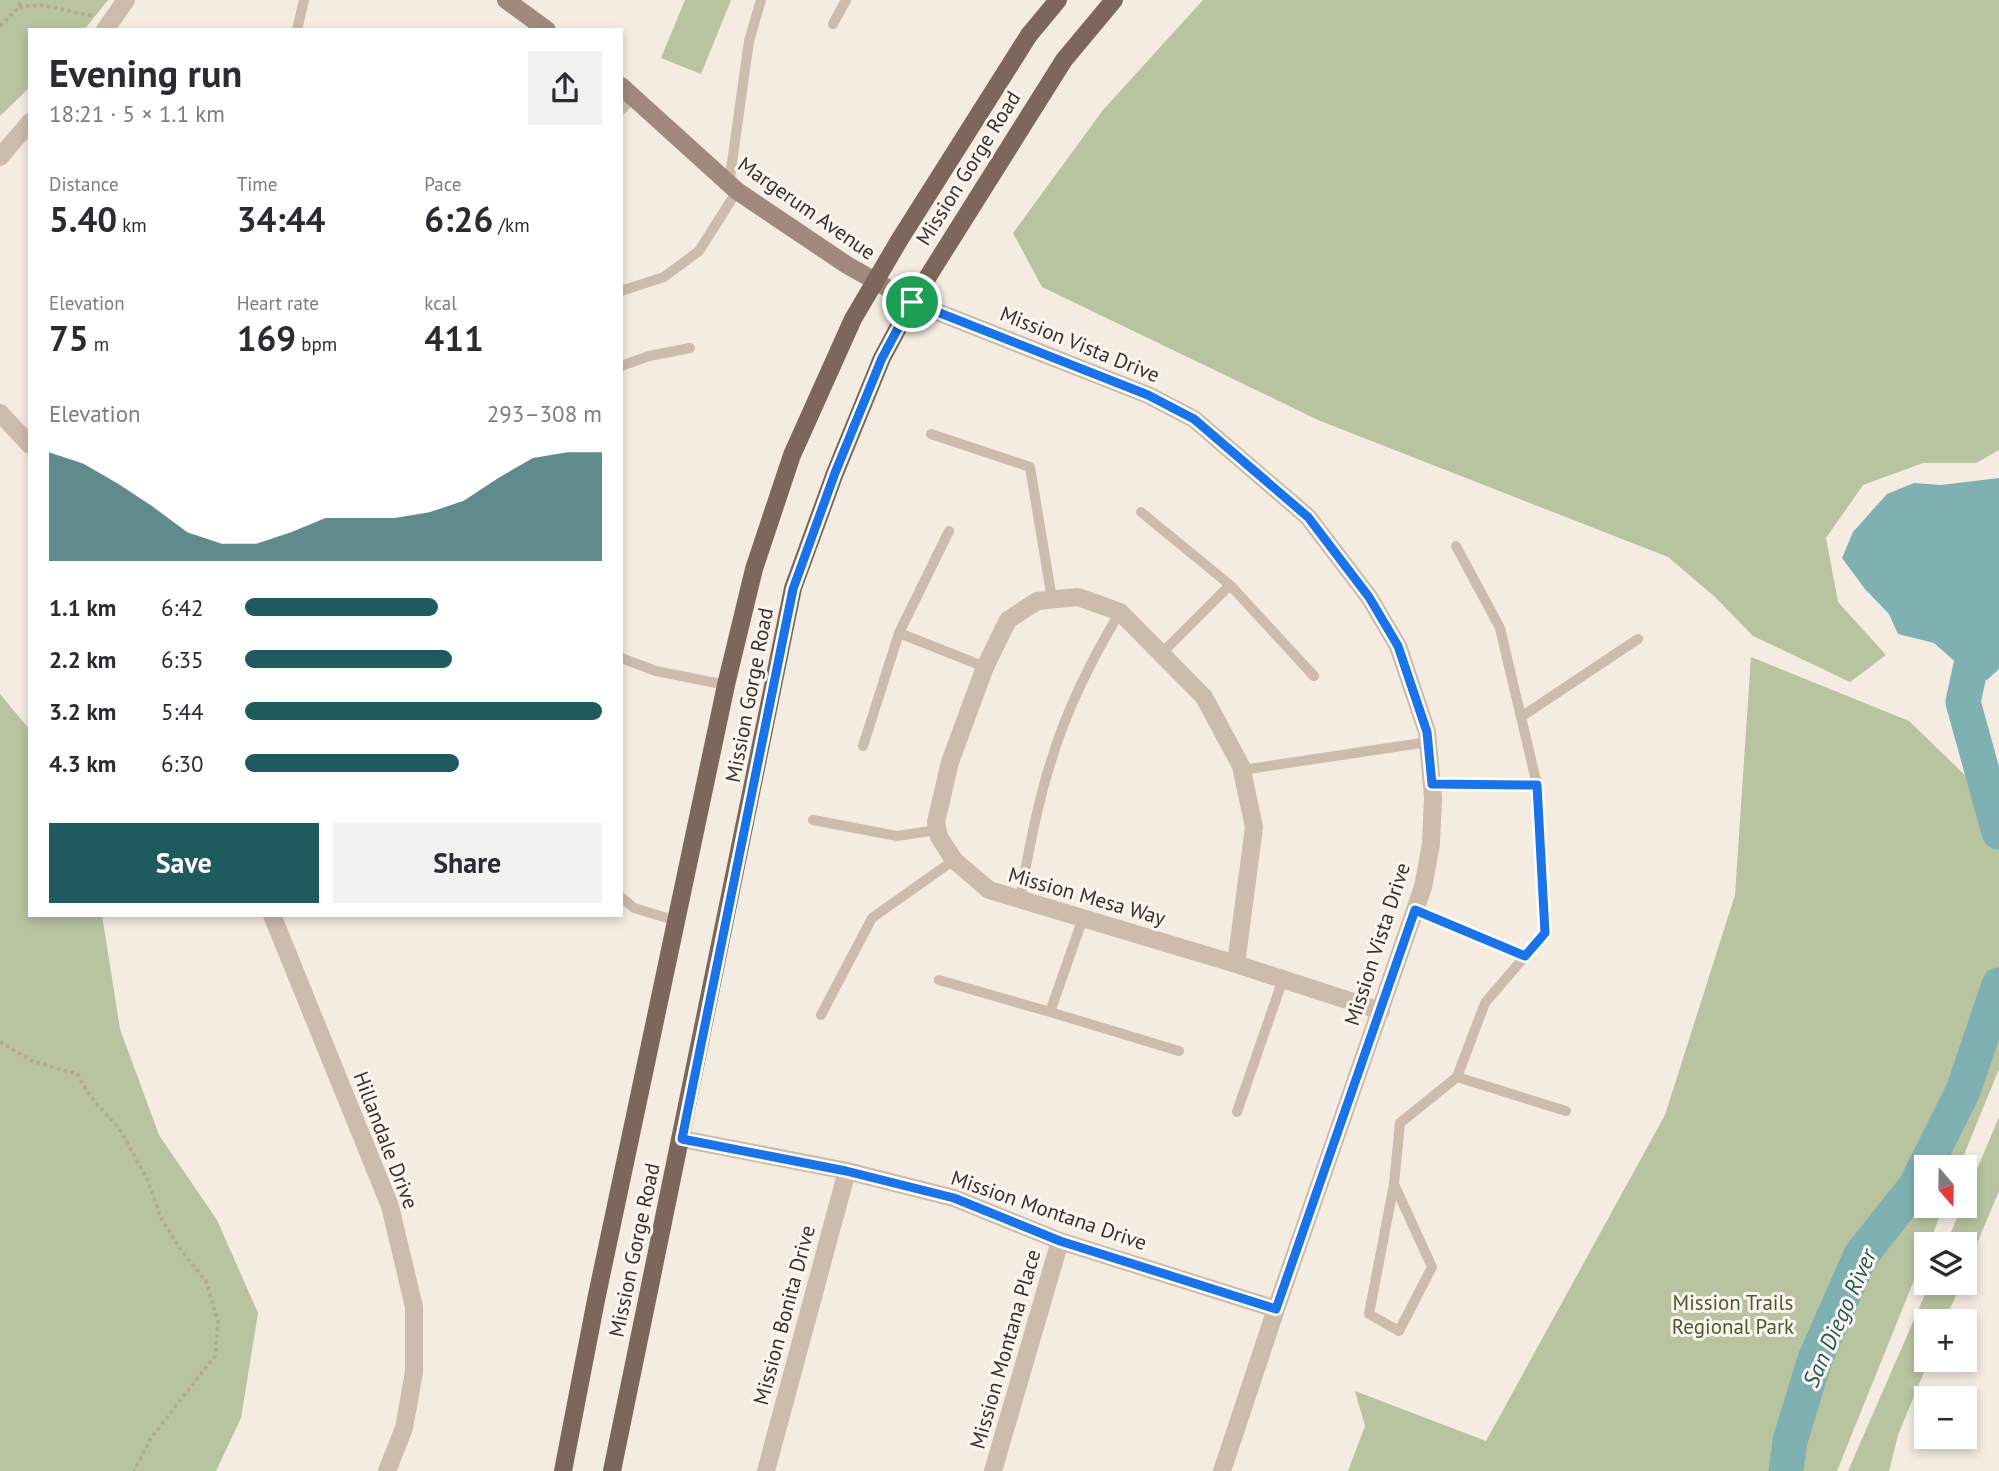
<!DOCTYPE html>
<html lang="en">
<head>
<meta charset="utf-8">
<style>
  body { margin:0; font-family:"PT Sans",sans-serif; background:#f2f2f3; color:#2b2b33; height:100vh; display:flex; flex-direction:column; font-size:26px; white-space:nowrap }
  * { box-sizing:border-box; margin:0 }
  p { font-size:23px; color:#7c7c81 }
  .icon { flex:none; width:38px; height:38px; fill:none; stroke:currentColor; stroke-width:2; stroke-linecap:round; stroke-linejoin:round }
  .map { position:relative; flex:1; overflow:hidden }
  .drawer { position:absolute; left:28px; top:28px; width:595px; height:889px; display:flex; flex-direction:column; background:#fff; border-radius:0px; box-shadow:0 4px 10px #0003 }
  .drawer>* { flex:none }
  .needle { width:46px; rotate:160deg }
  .buttons { position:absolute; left:1914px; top:1155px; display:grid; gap:14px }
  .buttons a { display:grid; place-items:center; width:63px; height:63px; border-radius:0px; background:#fff; box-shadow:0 4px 10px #0003; font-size:35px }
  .pin { position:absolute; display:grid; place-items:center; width:60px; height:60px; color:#fff; margin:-30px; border:4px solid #fff; border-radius:50%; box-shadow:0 2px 7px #0007 }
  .round { display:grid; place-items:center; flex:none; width:74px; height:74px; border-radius:0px; background:#f2f2f3 }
  .summary { display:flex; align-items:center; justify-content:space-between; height:119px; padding:0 21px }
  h1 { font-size:38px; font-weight:600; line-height:52px }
  .metrics { display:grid; grid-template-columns:repeat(3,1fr); gap:10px; height:119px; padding:7px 21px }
  .metrics div { display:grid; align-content:center }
  .metrics b { font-size:35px; font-weight:600 }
  .metrics small { font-size:19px; font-weight:400 }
  .metrics p { font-size:19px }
  .chart { height:196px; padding:14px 21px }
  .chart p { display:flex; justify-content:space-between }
  .chart svg { width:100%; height:126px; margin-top:7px; fill:#1f5a5e; opacity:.7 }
  .cta { display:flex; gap:14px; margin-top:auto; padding:14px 21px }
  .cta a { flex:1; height:80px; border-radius:0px; background:#1f5a5e; color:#fff; font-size:28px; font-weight:600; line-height:80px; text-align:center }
  .cta a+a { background:#f2f2f3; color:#2b2b33 }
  ul { padding:0 21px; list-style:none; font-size:23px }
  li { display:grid; grid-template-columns:112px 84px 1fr; align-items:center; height:52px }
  li i { height:18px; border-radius:9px; background:#1f5a5e }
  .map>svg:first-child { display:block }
  .green { fill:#b8c4a0 }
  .water { fill:#7fb0b2 }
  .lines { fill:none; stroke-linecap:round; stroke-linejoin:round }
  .river { stroke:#7fb0b2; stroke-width:35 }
  .path { stroke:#b9a596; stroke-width:3.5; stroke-dasharray:3.5 3.5; stroke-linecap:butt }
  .lane { stroke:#cdbbac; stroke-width:10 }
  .street { stroke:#cdbbac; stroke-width:18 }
  .secondary { stroke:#a18a7d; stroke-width:18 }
  .primary { stroke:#7d675c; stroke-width:18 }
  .route-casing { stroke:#fff; stroke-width:14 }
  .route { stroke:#1a73e8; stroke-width:9 }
  .labels { text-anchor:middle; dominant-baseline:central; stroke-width:6; stroke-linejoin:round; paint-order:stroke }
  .street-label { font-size:21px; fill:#3b302b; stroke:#fbf5ee }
  .park-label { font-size:21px; fill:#4a5a2e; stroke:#fbf5ee }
  .water-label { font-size:23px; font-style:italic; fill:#1f5a5e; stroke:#fbf5ee }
</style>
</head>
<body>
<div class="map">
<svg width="1999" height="1471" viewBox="0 0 1999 1471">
  <rect width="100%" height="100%" fill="#f4ebe1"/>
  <path class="green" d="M0 0H108L84 30H30V87L0 116Z
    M685 0H731L701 74 661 58Z
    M1203 0H1999V450L1976 463H1923L1863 485 1826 538 1838 602 1886 655 1850 682 1753 636 1714 596 1668 557 1318 420 1042 287 1013 233 1103 110Z
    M1751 657 1909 721 1999 808V1069L1959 1167H1927V1206H1944L1837 1471H1348L1365 1426 1355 1391 1486 1441 1665 1115 1735 895Z
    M0 694 30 730V915H102L120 1029 159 1135 217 1220 258 1313 241 1418 216 1471H0Z
    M1999 1117V1191L1965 1272V1244H1946L1962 1206H1965V1198Z
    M1930 1283H1961L1945 1321H1927V1360H1929L1898 1435 1889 1471H1848Z"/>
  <path class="water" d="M1999 478V669L1987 680 1969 674 1934 643 1898 634 1889 614 1865 589 1842 558 1853 532 1887 494 1914 483 1941 485Z"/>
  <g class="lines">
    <path class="river" d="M1999 613 1975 647 1963 702 1999 832
      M1786 1471 1790 1441 1815 1359 1861 1255 1915 1187 1963 1091 1999 985"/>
    <path class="path" d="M19 7 42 5 93 16
      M0 26 19 7 20 0
      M0 1042 32 1061 77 1074 90 1096 121 1131 148 1181 161 1218 182 1252 206 1281 218 1322 215 1356 151 1438 134 1471"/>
    <path class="lane" d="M833 24 846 0
      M297 30 304 0
      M621 110 634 97
      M729 184 749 41 761 0
      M621 291 664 277 699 251 737 191
      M621 366 649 356 690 348
      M931 434 1030 467 1052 599
      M1141 512 1230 585
      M899 633 985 667
      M1161 654 1230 585 1314 676
      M621 658 656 671 726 685
      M1521 717 1638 639
      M863 746 899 633 949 531
      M1242 770 1428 742
      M1432 784 1537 785 1500 628 1456 546
      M813 820 897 836 937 830
      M621 897 634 908 677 921
      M1020 900C1028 852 1037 804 1052 758 1067 709 1093 657 1120 612
      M1415 910 1525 956
      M939 980 1050 1012 1083 918
      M1050 1012 1179 1051
      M821 1015 872 918 954 860
      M1457 1077 1566 1111
      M1237 1112 1283 979
      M1394 1184 1432 1267 1399 1331 1369 1314 1394 1184 1400 1123 1457 1077 1485 1003 1545 933 1537 785"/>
    <path class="street" d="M105 30 126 0
      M0 157 30 122
      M912 302 1148 395 1194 419 1308 517 1369 597 1398 646 1427 732 1433 797 1431 844 1423 887 1276 1309 1222 1471
      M0 413 30 445
      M1078 597 1120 612 1204 697 1241 766 1254 827 1236 964 989 890 954 860 939 837 936 822 950 762 985 667 1008 620 1037 601Z
      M272 915 390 1206 414 1307V1372L404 1428 387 1471
      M1236 964 1381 1011
      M682 1139 847 1171 954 1198 1060 1241 1276 1309
      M766 1471 847 1171
      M993 1471 1060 1241"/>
    <path class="secondary" d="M506 0 547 30
      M621 86 737 191 847 265 912 302"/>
    <path class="primary" d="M563 1471 596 1300 726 685 754 569 792 455 853 319 900 239 1029 35 1058 0
      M612 1471 793 588 835 473 882 358 912 302 1064 60 1114 0"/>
  </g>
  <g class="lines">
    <g class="route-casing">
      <path id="route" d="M912 302 1148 395 1194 419 1308 517 1369 597 1398 646 1427 732 1432 784 1537 785 1545 933 1525 956 1415 910 1276 1309 1060 1241 954 1198 846 1171 682 1139 793 589 835 473 882 358Z"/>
    </g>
    <use href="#route" class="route"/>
  </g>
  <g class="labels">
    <g class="street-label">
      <text transform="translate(968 168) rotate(-58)">Mission Gorge Road</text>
      <text transform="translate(807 208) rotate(35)">Margerum Avenue</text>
      <text transform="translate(1080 344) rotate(22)">Mission Vista Drive</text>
      <text transform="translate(749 695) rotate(-79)">Mission Gorge Road</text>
      <text transform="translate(1087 896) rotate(16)">Mission Mesa Way</text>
      <text transform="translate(1377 944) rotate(-72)">Mission Vista Drive</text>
      <text transform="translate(386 1140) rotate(69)">Hillandale Drive</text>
      <text transform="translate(1049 1210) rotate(19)">Mission Montana Drive</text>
      <text transform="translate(634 1250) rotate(-78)">Mission Gorge Road</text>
      <text transform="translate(784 1315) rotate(-75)">Mission Bonita Drive</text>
      <text transform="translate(1005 1349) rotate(-74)">Mission Montana Place</text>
    </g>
    <g class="park-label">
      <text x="1733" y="1302">Mission Trails<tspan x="1733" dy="24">Regional Park</tspan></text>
    </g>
    <g class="water-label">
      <text transform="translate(1839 1318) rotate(-66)">San Diego River</text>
    </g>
  </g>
</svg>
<div class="buttons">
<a><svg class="needle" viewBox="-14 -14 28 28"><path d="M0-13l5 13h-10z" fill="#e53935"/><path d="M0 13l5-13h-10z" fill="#7c7c81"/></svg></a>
<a><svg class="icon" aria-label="layers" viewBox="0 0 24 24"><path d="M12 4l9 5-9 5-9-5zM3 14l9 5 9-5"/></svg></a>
<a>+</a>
<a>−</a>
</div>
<div class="pin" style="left:912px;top:302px;background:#1e9e55"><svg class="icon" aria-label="arrive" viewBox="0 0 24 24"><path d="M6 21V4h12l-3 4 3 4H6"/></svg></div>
<section class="drawer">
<div class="summary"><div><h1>Evening run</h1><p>18:21 · 5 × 1.1 km</p></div><a class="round"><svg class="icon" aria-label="share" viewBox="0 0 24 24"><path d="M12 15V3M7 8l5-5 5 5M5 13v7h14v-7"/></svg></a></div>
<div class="metrics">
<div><p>Distance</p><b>5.40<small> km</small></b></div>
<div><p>Time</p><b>34:44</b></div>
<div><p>Pace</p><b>6:26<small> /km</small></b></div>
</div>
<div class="metrics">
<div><p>Elevation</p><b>75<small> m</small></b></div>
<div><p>Heart rate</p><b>169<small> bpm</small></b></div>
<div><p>kcal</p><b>411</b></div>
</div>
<div class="chart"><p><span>Elevation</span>293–308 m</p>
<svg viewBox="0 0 160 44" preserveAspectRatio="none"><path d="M0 44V6L10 10L20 17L30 25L40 34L50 38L60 38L70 34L80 29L90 29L100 29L110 27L120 23L130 15L140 8L150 6L160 6V44z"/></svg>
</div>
<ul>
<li><b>1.1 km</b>6:42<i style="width:54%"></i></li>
<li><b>2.2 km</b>6:35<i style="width:58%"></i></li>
<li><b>3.2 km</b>5:44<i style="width:100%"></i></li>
<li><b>4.3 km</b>6:30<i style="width:60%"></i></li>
</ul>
<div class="cta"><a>Save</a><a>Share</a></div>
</section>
</div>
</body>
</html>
